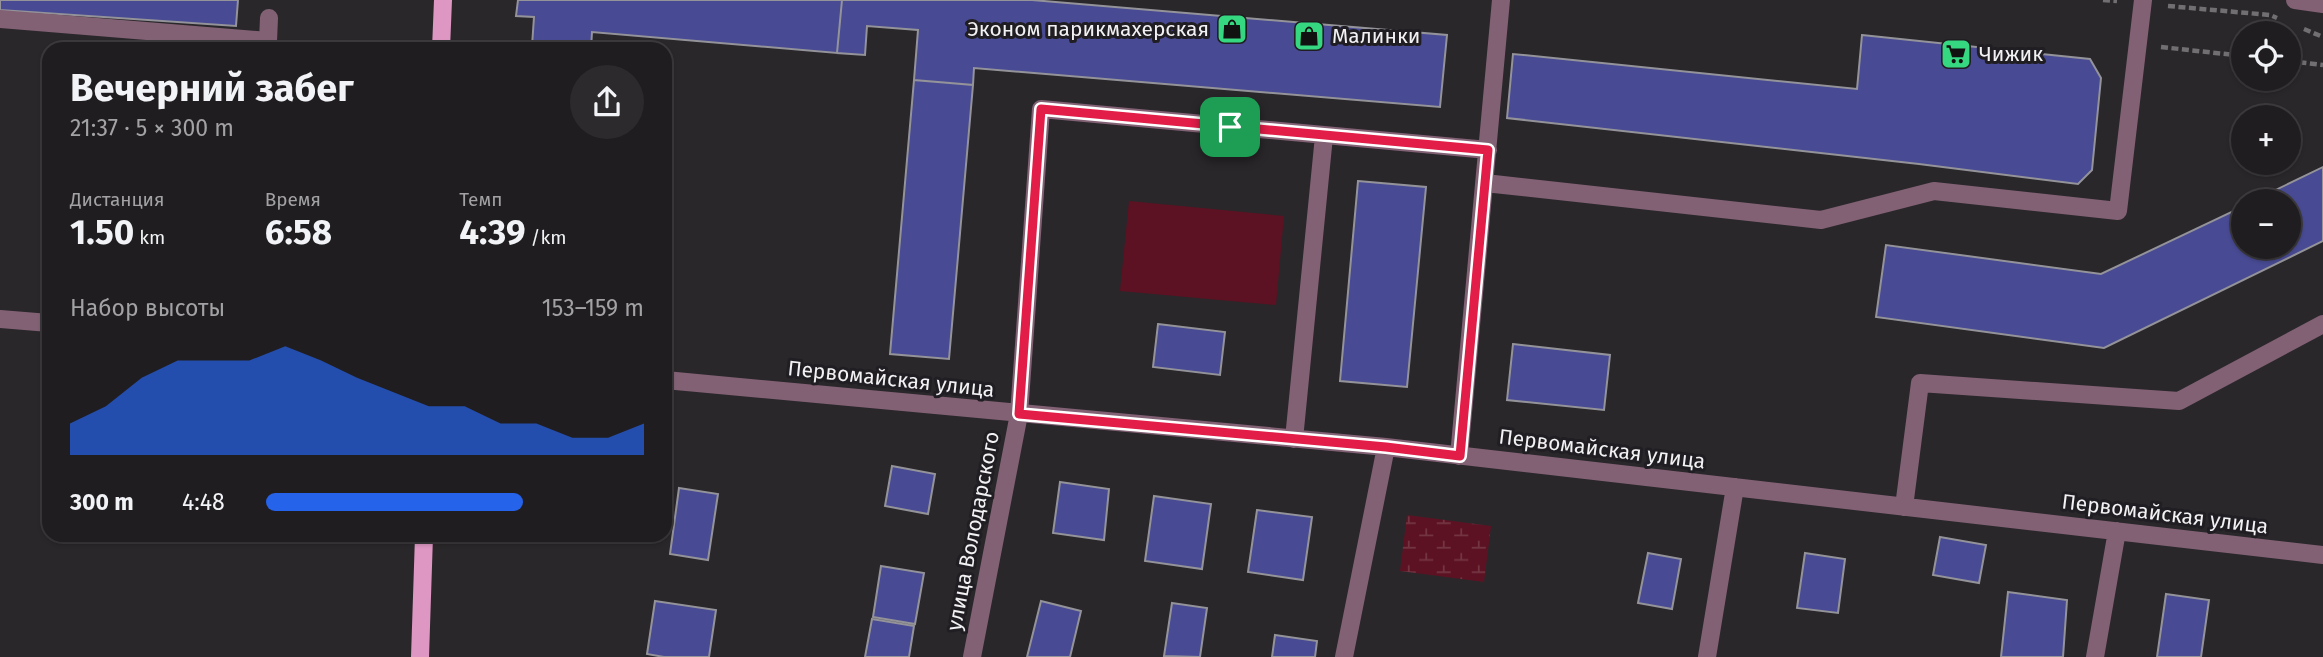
<!DOCTYPE html>
<html lang="ru">
<head>
<meta charset="utf-8">
<style>
  body { margin:0; font-family:"Fira Sans",sans-serif; background:#2d2a2d; color:#f1f3f6; height:100vh; display:flex; flex-direction:column; font-size:26px; white-space:nowrap }
  * { box-sizing:border-box; margin:0 }
  p { font-size:23px; color:#a2a2a5 }
  .icon { flex:none; width:38px; height:38px; fill:none; stroke:currentColor; stroke-width:2; stroke-linecap:round; stroke-linejoin:round }
  .map { position:relative; flex:1; overflow:hidden }
  .drawer { position:absolute; left:42px; top:42px; width:630px; height:500px; display:flex; flex-direction:column; background:#201d20; border-radius:21px; box-shadow:0 2px 5px #0004,0 0 0 2px #3d3b3e }
  .drawer>* { flex:none }
  .controls { position:absolute; left:2231px; top:21px; display:grid; gap:14px }
  .controls a { display:grid; place-items:center; width:70px; height:70px; border-radius:50%; background:#201d20; box-shadow:0 2px 5px #0004,0 0 0 2px #3d3b3e; font-size:35px }
  .pin { position:absolute; display:grid; place-items:center; width:60px; height:60px; color:#fff; margin:-30px; border-radius:14px; box-shadow:0 4px 10px #0006 }
  .round { display:grid; place-items:center; flex:none; width:74px; height:74px; border-radius:37px; background:#2d2a2d }
  .summary { display:flex; align-items:center; justify-content:space-between; height:119px; padding:0 28px }
  h1 { font-size:38px; font-weight:700; line-height:52px }
  .figures { display:grid; grid-template-columns:repeat(3,1fr); gap:10px; height:119px; padding:7px 28px }
  .figures div { display:grid; align-content:center }
  .figures b { font-size:35px; font-weight:700 }
  .figures small { font-size:19px; font-weight:400 }
  .figures p { font-size:19px }
  .chart { height:196px; padding:14px 28px }
  .chart p { display:flex; justify-content:space-between }
  .chart svg { width:100%; height:126px; margin-top:7px; fill:#2563eb; opacity:.7 }
  ul { padding:0 28px; list-style:none; font-size:23px }
  li { display:grid; grid-template-columns:112px 84px 1fr; align-items:center; height:52px }
  li i { height:18px; border-radius:9px; background:#2563eb }
  .map>svg:first-child { display:block }
  .grass { fill:#5c1222 }
  .wetland { fill:url(#wetland-marsh) }
  .building { fill:#484a93; stroke:#939399; stroke-width:2 }
  .lines { fill:none; stroke-linecap:round; stroke-linejoin:round }
  .path { stroke:#716f72; stroke-width:4.5; stroke-dasharray:7 3.5; stroke-linecap:butt }
  .minor { stroke:#826175; stroke-width:18 }
  .major { stroke:#dd97c2; stroke-width:18 }
  .route-casing { stroke:#fff; stroke-width:14 }
  .route { stroke:#e11d48; stroke-width:9 }
  .labels { text-anchor:middle; dominant-baseline:central; stroke-width:6; stroke-linejoin:round; paint-order:stroke }
  .poi-label { font-size:21px; fill:#f2f1f3; stroke:#201e22; text-anchor:start }
  .street-label { font-size:21px; fill:#f2f1f3; stroke:#201e22 }
</style>
</head>
<body>
<div class="map">
<svg width="2323" height="657" viewBox="0 0 2323 657">
  <defs>
    <pattern id="wetland-marsh" width="20" height="14" patternUnits="userSpaceOnUse" patternTransform="scale(1.75)"><rect width="20" height="14" fill="#5c1222"/><path d="M1 5h8M5 5V1M11 12h8M15 12V8" fill="none" stroke="#743543"/></pattern>
  </defs>
  <rect width="100%" height="100%" fill="#2a272b"/>
  <path class="grass" d="M1129 201 1284 216 1276 305 1120 291Z"/>
  <path class="wetland" d="M1407 515 1491 526 1484 582 1400 571Z"/>
  <path class="building" d="M0 0H238L236 26 0 10Z
    M518 0H842L837 53 592 32 591 49 532 46 534 17 516 16Z
    M842 0H1032L1447 35 1440 107 974 68 973 85 914 80 918 30 867 26 865 55 837 53Z
    M1862 35 2090 59 2101 78 2092 170 2078 184 1919 164 1507 118 1513 54 1857 89Z
    M914 80 973 85 949 359 890 354Z
    M2323 167V241L2104 348 1876 317 1886 245 2101 274 2244 206V247H2289V201H2253Z
    M1358 181 1426 187 1407 387 1340 381Z
    M49 201V268H44Z
    M1158 324 1225 332 1220 375 1153 367Z
    M1513 344 1610 355 1604 410 1507 400Z
    M892 466 935 474 928 514 885 506Z
    M1060 482 1109 489 1104 540 1053 533Z
    M679 488 718 494 708 560 670 554Z
    M1154 496 1211 504 1202 569 1145 561Z
    M1257 510 1312 517 1303 580 1248 572Z
    M1940 537 1986 545 1979 583 1933 575Z
    M1648 553 1681 559 1672 609 1638 603Z
    M1805 553 1845 559 1838 613 1797 608Z
    M881 566 924 573 915 624 873 617Z
    M2008 592 2067 600 2063 657H2001Z
    M2166 594 2209 600 2201 657H2157Z
    M655 601 716 610 709 657H664L647 654Z
    M1041 601 1081 611 1070 657H1027Z
    M1172 603 1207 608 1200 657 1164 656Z
    M872 619 914 626 909 657H865Z
    M1275 635 1317 641 1315 657H1272Z"/>
  <g class="lines">
    <path class="path" d="M2103 0 2117 1
      M2168 6 2270 15 2277 18
      M2304 29 2323 37
      M2161 47 2244 56
      M2289 61 2323 65"/>
    <path class="minor" d="M2295 0 2323 4
      M0 19 268 41 269 18
      M1485 183 1821 220 1934 191 2118 211 2143 0
      M0 319 49 323
      M665 380 1386 447 2323 555
      M1294 439 1324 136
      M1459 456 1501 0
      M1904 507 1920 383 2179 401 2323 324
      M972 657 1019 414 1041 109 1488 150
      M1344 657 1386 447
      M1707 657 1735 487
      M2095 657 2117 531"/>
    <path class="major" d="M441 49 443 0
      M420 657 424 536"/>
  </g>
  <g class="lines">
    <g class="route-casing">
      <path id="route" d="M1041 109 1488 150 1460 456 1386 447 1019 414Z"/>
    </g>
    <use href="#route" class="route"/>
  </g>
  <defs>
    <g id="shop-square" transform="scale(1.575)"><rect x="-9" y="-9" width="18" height="18" rx="4" fill="#35d881" stroke="#201e22"/><path d="M-5-2.5h2.3a2.7 3.5 0 0 1 5.4 0H5L5.5 6h-11ZM-1.5-2.5h3a1.5 2.3 0 0 0-3 0Z" fill="#111"/></g>
    <g id="supermarket-square" transform="scale(1.575)"><rect x="-9" y="-9" width="18" height="18" rx="4" fill="#35d881" stroke="#201e22"/><path d="M-6-5.5h2.5l.6 2H6L4.5 2H-2.5L-4.4-4H-6ZM-1.5 3.2a1.3 1.3 0 1 0 .1 0ZM3 3.2a1.3 1.3 0 1 0 .1 0Z" fill="#111"/></g>
  </defs>
  <g fill-rule="evenodd">
    <use href="#shop-square" x="1232" y="29"/>
    <use href="#shop-square" x="1309" y="36"/>
    <use href="#supermarket-square" x="1956" y="54"/>
  </g>
  <g class="labels">
    <g class="poi-label">
      <text x="1209" y="29" text-anchor="end">Эконом парикмахерская</text>
      <text x="1332" y="36">Малинки</text>
      <text x="1979" y="54">Чижик</text>
    </g>
    <g class="street-label">
      <text transform="translate(891 379) rotate(6)">Первомайская улица</text>
      <text transform="translate(1602 449) rotate(7)">Первомайская улица</text>
      <text transform="translate(2165 514) rotate(7)">Первомайская улица</text>
      <text transform="translate(973 531) rotate(-79)">улица Володарского</text>
    </g>
  </g>
</svg>
<div class="controls">
<a><svg class="icon" aria-label="locate" viewBox="0 0 24 24"><circle cx="12" cy="12" r="6"/><path d="M12 2v4M12 18v4M2 12h4M18 12h4"/></svg></a>
<a>+</a>
<a>−</a>
</div>
<div class="pin" style="left:1230px;top:127px;background:#1e9e55"><svg class="icon" aria-label="arrive" viewBox="0 0 24 24"><path d="M6 21V4h12l-3 4 3 4H6"/></svg></div>
<section class="drawer">
<div class="summary"><div><h1>Вечерний забег</h1><p>21:37 · 5 × 300 m</p></div><a class="round"><svg class="icon" aria-label="share" viewBox="0 0 24 24"><path d="M12 15V3M7 8l5-5 5 5M5 13v7h14v-7"/></svg></a></div>
<div class="figures">
<div><p>Дистанция</p><b>1.50<small> km</small></b></div>
<div><p>Время</p><b>6:58</b></div>
<div><p>Темп</p><b>4:39<small> /km</small></b></div>
</div>
<div class="chart"><p><span>Набор высоты</span>153–159 m</p>
<svg viewBox="0 0 160 44" preserveAspectRatio="none"><path d="M0 44V33L10 27L20 17L30 11L40 11L50 11L60 6L70 11L80 17L90 22L100 27L110 27L120 33L130 33L140 38L150 38L160 33V44z"/></svg>
</div>
<ul>
<li><b>300 m</b>4:48<i style="width:68%"></i></li>
</ul>
</section>
</div>
</body>
</html>
